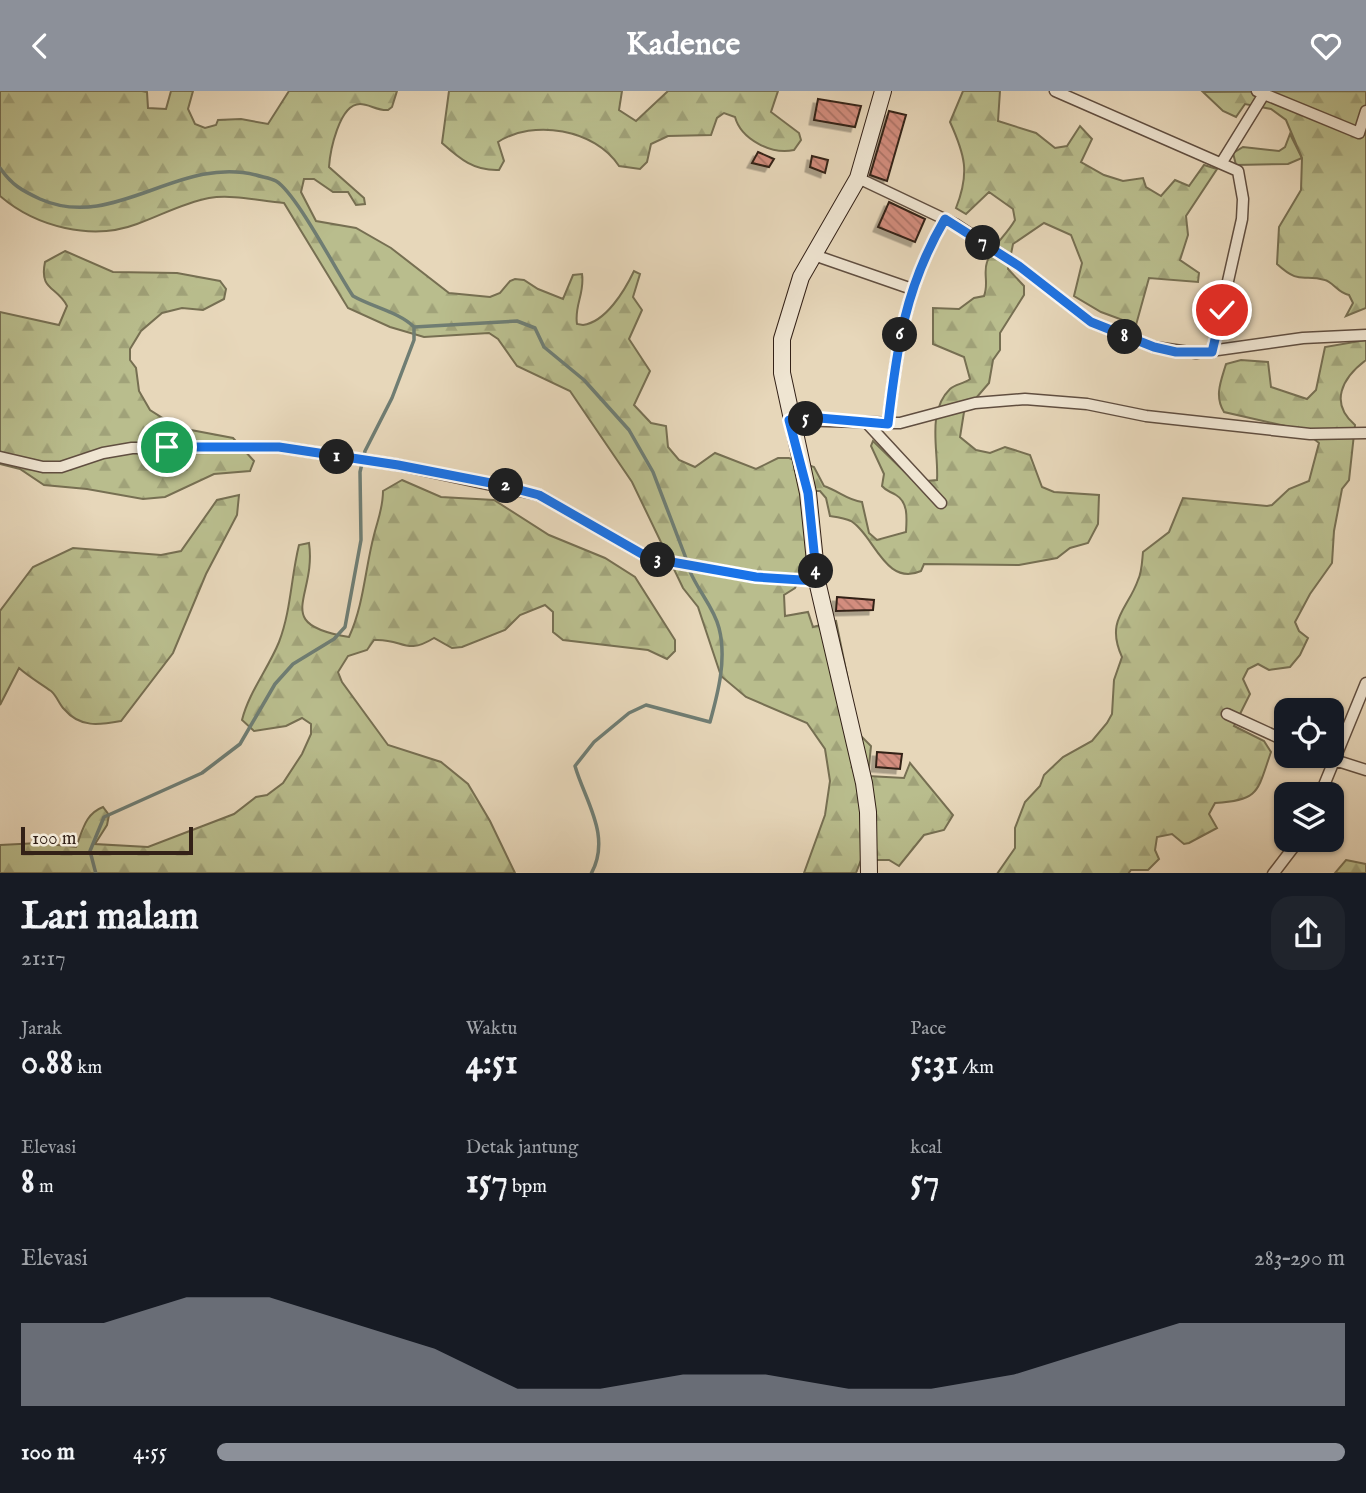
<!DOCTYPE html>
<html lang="id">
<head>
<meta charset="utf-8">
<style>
  body { margin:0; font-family:"IM FELL English",serif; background:#20242c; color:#f1f3f6; height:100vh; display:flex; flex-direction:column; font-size:26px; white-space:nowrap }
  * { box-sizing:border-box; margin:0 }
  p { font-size:23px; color:#9ea1a6 }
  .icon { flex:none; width:38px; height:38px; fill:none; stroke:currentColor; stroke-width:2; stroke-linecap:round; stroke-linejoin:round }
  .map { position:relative; height:782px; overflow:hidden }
  .side { display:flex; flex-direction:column; background:#171b24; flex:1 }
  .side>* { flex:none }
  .tools { position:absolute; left:1274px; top:607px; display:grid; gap:14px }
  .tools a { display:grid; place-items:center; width:70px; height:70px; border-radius:14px; background:#171b24; box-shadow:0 2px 5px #0004; font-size:35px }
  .scale { position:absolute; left:21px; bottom:18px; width:172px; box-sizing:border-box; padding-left:7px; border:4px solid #332117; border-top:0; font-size:19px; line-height:24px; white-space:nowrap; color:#332117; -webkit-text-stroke:5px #efe5d2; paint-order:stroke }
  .pin { position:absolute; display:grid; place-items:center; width:60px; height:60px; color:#fff; margin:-30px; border:4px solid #fff; border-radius:50%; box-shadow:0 2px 7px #0007 }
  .km { position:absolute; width:35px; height:35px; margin:-18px; border-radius:50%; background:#222; color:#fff; font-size:19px; line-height:35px; text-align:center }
  .round { display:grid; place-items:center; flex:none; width:74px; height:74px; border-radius:21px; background:#20242c }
  .headline { display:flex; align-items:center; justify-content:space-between; height:119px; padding:0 21px }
  h1 { font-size:38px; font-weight:800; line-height:52px }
  .stats { display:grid; grid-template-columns:repeat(3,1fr); gap:10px; height:119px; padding:7px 21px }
  .stats div { display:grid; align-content:center }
  .stats b { font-size:35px; font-weight:800 }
  .stats small { font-size:19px; font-weight:400 }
  .stats p { font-size:19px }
  .chart { height:196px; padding:14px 21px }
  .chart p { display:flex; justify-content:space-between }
  .chart svg { width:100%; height:126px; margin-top:7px; fill:#8c9099; opacity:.7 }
  ul { padding:0 21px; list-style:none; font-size:23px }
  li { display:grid; grid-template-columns:112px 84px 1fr; align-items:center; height:52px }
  li i { height:18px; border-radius:9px; background:#8c9099 }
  header { display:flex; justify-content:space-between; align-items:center; height:91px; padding:0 21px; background:#8c9099; color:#fff; font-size:32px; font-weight:800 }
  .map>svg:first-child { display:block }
  .green { fill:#b9bd8d; stroke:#766f52; stroke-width:2 }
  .forest { fill:url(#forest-firs); stroke:#766f52; stroke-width:2 }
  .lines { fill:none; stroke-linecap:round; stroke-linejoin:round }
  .stream { stroke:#6f7d73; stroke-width:3.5 }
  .building { fill:url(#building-back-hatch); stroke:#332117; stroke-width:2; filter:url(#shadow) }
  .minor-casing { stroke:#604e40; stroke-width:13 }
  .secondary-casing { stroke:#332117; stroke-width:18 }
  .minor { stroke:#efe5d2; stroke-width:10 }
  .secondary { stroke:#efe5d2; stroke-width:16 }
  .route-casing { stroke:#fff; stroke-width:14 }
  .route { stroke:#1a73e8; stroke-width:9 }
</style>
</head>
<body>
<header><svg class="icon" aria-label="back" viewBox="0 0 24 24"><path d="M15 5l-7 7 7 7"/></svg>Kadence<svg class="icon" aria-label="heart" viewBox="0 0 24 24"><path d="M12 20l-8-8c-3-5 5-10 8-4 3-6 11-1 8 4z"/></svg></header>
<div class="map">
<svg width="1366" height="783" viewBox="0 0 1366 783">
  <defs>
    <pattern id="forest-firs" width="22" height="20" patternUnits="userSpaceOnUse" patternTransform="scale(1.75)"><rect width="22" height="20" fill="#b9bd8d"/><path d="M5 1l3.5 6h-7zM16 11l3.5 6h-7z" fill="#a0a279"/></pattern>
    <pattern id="building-back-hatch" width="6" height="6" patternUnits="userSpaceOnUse" patternTransform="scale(1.75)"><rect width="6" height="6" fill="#d38d7e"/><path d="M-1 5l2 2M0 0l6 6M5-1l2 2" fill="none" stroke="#ac7366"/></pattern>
    <filter id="shadow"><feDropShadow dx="-4.5" dy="4.5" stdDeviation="0" flood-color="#0004"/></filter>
  </defs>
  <rect width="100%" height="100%" fill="#e7d7ba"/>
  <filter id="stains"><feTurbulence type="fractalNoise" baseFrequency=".00286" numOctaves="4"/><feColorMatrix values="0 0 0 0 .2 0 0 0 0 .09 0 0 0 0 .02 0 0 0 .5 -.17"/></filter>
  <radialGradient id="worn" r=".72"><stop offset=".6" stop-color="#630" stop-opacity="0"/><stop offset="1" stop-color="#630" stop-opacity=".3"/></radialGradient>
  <path class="green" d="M1290 43 1302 67 1288 73 1236 74 1233 62 1243 56 1279 60 1285 56Z"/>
  <path class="forest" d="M0 0H142L147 1 148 17 166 18 171 0H193L188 18 195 33 205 37 216 34 218 29 241 28 268 33 289 0H397L392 16 388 19C378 20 369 13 360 13 339 13 330 61 329 76L364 107 365 113 356 114 348 101H333L314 88H304L301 101 316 130 356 137 391 157 449 202 490 206 500 202 510 190 515 188 524 189 538 198 563 208 573 184 582 183C585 202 574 215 577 233L583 234C606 231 625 199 634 180L640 183 633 206 642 219 629 248 650 280 634 314 651 332 666 335 668 356 679 369 695 376 715 362 756 378 778 367H789L814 376 824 395C839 400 847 409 862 411L869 442 877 449 906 441C907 426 908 411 896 404 890 400 887 401 882 395L884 383 871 355 873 350 915 391 937 389C939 361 926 321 950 298 955 293 964 293 970 288L964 266 933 253V217L959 218 974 207 984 205C989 193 983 182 987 171 993 153 1006 145 1015 129L1013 118 989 101 966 123 956 117C970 82 965 64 950 31L963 0H1000L998 30 1036 42 1055 57 1067 55 1080 35 1092 48 1081 71 1104 84 1123 90 1143 87 1146 96 1161 105 1175 89 1189 95 1204 74 1217 78 1186 125 1188 144 1180 169 1199 182 1198 191 1149 187 1136 234 1101 221 1074 205 1082 172 1071 144 1044 132 1013 153 1008 178 1024 195V204L1000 242V259L993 269 989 292 964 321 960 346 976 359 990 362 1005 356 1030 364 1042 396 1054 401 1099 404 1098 433 1088 452 1070 457 1057 467 1019 474 924 473 921 480C885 496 874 444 851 430 845 427 837 426 830 425L826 407 820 400H812L822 482H802L795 497 784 504 785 525 808 521 813 536 836 530 859 643 871 655 868 685 904 687 910 672 953 724 944 739 924 744 899 775 889 769H861L856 782H804L825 724 830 690 825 658 807 632 746 606 721 585 698 516 683 497 632 391 570 300 517 275 498 248 489 242 424 246 390 236 348 217 284 112C260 110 232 103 209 107 183 112 162 124 137 133 92 150 36 136 0 105Z
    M449 0H622L619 19 636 30 668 0H778L771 21 799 42 801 49 794 59C771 64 741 48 735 26L724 22 717 27 711 44 668 45 651 53 647 71 640 78 619 75C595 38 533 28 498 51L504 70 499 79C474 80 460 68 442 52Z
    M1366 0V217L1346 225 1353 212 1349 204C1338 202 1333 191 1325 189 1302 182 1301 195 1277 173L1279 136 1301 99 1302 67 1286 29 1271 18 1245 13 1236 26 1223 20 1203 1Z
    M65 160 113 181 177 182 220 190 226 198 224 208 203 219 182 217 162 222 141 240 130 258V269L136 277 139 300 150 319 169 331 191 339 233 347 254 370 250 380 214 383 165 406 143 408 87 398 44 394 20 378 0 373V221L59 234 67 215C57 195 39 200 45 171Z
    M1366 249V269C1342 287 1329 312 1355 334L1349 389 1342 398 1334 440 1332 472 1310 503 1295 531 1299 540 1308 547 1300 564 1290 576 1269 579 1258 573 1248 578 1243 588 1250 603 1234 635 1264 650 1271 661C1257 701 1260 709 1215 712L1209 723 1217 737 1189 752 1184 753 1172 743 1157 746 1155 759 1159 768 1148 779H1131L1128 783H997L1015 757V737L1025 711 1040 695 1044 684 1063 666 1092 650 1107 632 1112 623 1114 589 1122 566C1105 529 1128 518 1138 489 1142 481 1142 470 1143 461L1169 441 1183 407 1267 415 1272 414 1289 398 1309 390 1319 352 1303 339 1224 321C1214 305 1221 290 1226 273L1241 269 1268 271 1271 296 1307 308 1316 299 1325 256Z
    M402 389 441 406 494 409 549 444 605 467 635 486 675 549V560L667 568 648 559 563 549 553 541V521L545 514 520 524 505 539 462 556 452 557 434 547C405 565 403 547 374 549L367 559 348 565 338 581 342 591 388 654 441 671 468 693 490 730 515 782H0V754L39 752 76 756C83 739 85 723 103 716L109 724 107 734 95 753 148 756 234 723 256 706 267 704 283 692 302 663 311 643V633L302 627 286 635 254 640 242 629C249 601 268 578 279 551 291 520 291 486 299 454L309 452C317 507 270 533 349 546 364 513 365 478 374 444 378 428 383 417 383 400Z
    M239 404 237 424 206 483 173 562 121 630C99 634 80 637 64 618 59 613 57 605 51 600 40 592 29 586 19 577L0 614V520L33 476 73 457 161 464 181 460 217 409Z
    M1346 769 1366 773V782H1335Z"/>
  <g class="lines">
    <path class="stream" d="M0 77C12 94 21 99 40 108 114 141 179 64 256 84 262 86 271 87 276 90 297 103 336 180 353 205 372 216 399 221 414 236L517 230 535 237 544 256 584 289 629 339 653 381 687 470
      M96 783 90 760 104 726 202 682 240 653 275 593 293 573 334 548 345 536 361 449 360 381 365 360 392 307 414 249V236
      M591 783C612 745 585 710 575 675L594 651 629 622 646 614 710 631C718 602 727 568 719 537 714 516 697 499 689 478"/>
  </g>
  <path class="building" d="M818 8 861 15 855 36 814 29Z
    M889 20 906 24 887 90 870 84Z
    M758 61 774 68 769 76 752 72Z
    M812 65 828 69 825 82 810 76Z
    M889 111 925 128 915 151 878 136Z
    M837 506 874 509 873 519 836 520Z
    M877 661 902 663 900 678 876 676Z"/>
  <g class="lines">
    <g class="minor-casing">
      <path id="minor" d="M1055 0 1238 80 1243 108 1242 128 1212 261
        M1264 3 1359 42 1366 20
        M1222 71 1264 3 1257 0
        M858 87 955 133 1019 175 1091 231 1154 256 1196 262 1303 247 1366 244
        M814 164 912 198
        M789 329 900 332 975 312 1025 308 1087 313 1146 325 1310 343 1366 342
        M866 331 941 412
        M888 333C897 255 905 196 945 128
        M0 366 43 376H61L103 362 132 357 279 356 398 374 539 404 649 467 756 486 817 490
        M1227 623 1286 650
        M1322 665 1366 679
        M1320 704 1366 592
        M1273 783 1299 749"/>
    </g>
    <g class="secondary-casing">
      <path id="secondary" d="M869 783 868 721 864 692 817 490 808 402 782 282V248L801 186 858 87 883 0"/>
    </g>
    <use href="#minor" class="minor"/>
    <use href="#secondary" class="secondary"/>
  </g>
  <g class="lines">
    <g class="route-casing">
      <path id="route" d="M167 356H279L398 374 501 394 539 404 649 467 756 486 817 490 808 402 789 329 819 327 888 333C897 255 905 196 945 128L1019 175 1091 231 1154 256 1176 261H1212L1222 219"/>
    </g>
    <use href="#route" class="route"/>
  </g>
  <rect width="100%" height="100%" filter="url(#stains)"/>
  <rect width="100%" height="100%" fill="url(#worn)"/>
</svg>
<div class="tools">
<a><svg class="icon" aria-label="locate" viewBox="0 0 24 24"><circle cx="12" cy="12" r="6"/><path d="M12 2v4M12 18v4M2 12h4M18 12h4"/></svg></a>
<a><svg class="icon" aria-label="layers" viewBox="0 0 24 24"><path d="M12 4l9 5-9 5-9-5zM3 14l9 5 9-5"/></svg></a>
</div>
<div class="scale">100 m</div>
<div class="pin" style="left:167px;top:356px;background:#1e9e55"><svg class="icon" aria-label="arrive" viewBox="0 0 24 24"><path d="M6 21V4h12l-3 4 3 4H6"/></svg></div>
<div class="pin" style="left:1222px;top:219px;background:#d93025"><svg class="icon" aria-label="check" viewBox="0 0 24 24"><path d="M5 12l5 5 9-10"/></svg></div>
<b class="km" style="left:337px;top:366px">1</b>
<b class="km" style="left:506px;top:395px">2</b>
<b class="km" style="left:658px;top:469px">3</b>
<b class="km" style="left:816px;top:480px">4</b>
<b class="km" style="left:806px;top:328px">5</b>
<b class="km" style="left:900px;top:244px">6</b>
<b class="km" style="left:983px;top:152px">7</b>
<b class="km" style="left:1125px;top:246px">8</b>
</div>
<section class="side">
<div class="headline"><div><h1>Lari malam</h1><p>21:17</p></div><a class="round"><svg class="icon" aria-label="share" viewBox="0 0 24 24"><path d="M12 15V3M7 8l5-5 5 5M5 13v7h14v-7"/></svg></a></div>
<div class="stats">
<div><p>Jarak</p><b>0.88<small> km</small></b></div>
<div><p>Waktu</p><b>4:51</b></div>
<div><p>Pace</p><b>5:31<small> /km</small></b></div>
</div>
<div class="stats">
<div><p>Elevasi</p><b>8<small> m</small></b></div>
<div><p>Detak jantung</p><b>157<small> bpm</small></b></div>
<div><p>kcal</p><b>57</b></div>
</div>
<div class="chart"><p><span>Elevasi</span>283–290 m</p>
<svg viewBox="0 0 160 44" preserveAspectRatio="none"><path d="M0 44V15L10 15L20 6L30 6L40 15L50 24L60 38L70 38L80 33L90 33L100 38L110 38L120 33L130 24L140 15L150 15L160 15V44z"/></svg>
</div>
<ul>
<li><b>100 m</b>4:55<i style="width:100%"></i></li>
</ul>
</section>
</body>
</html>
